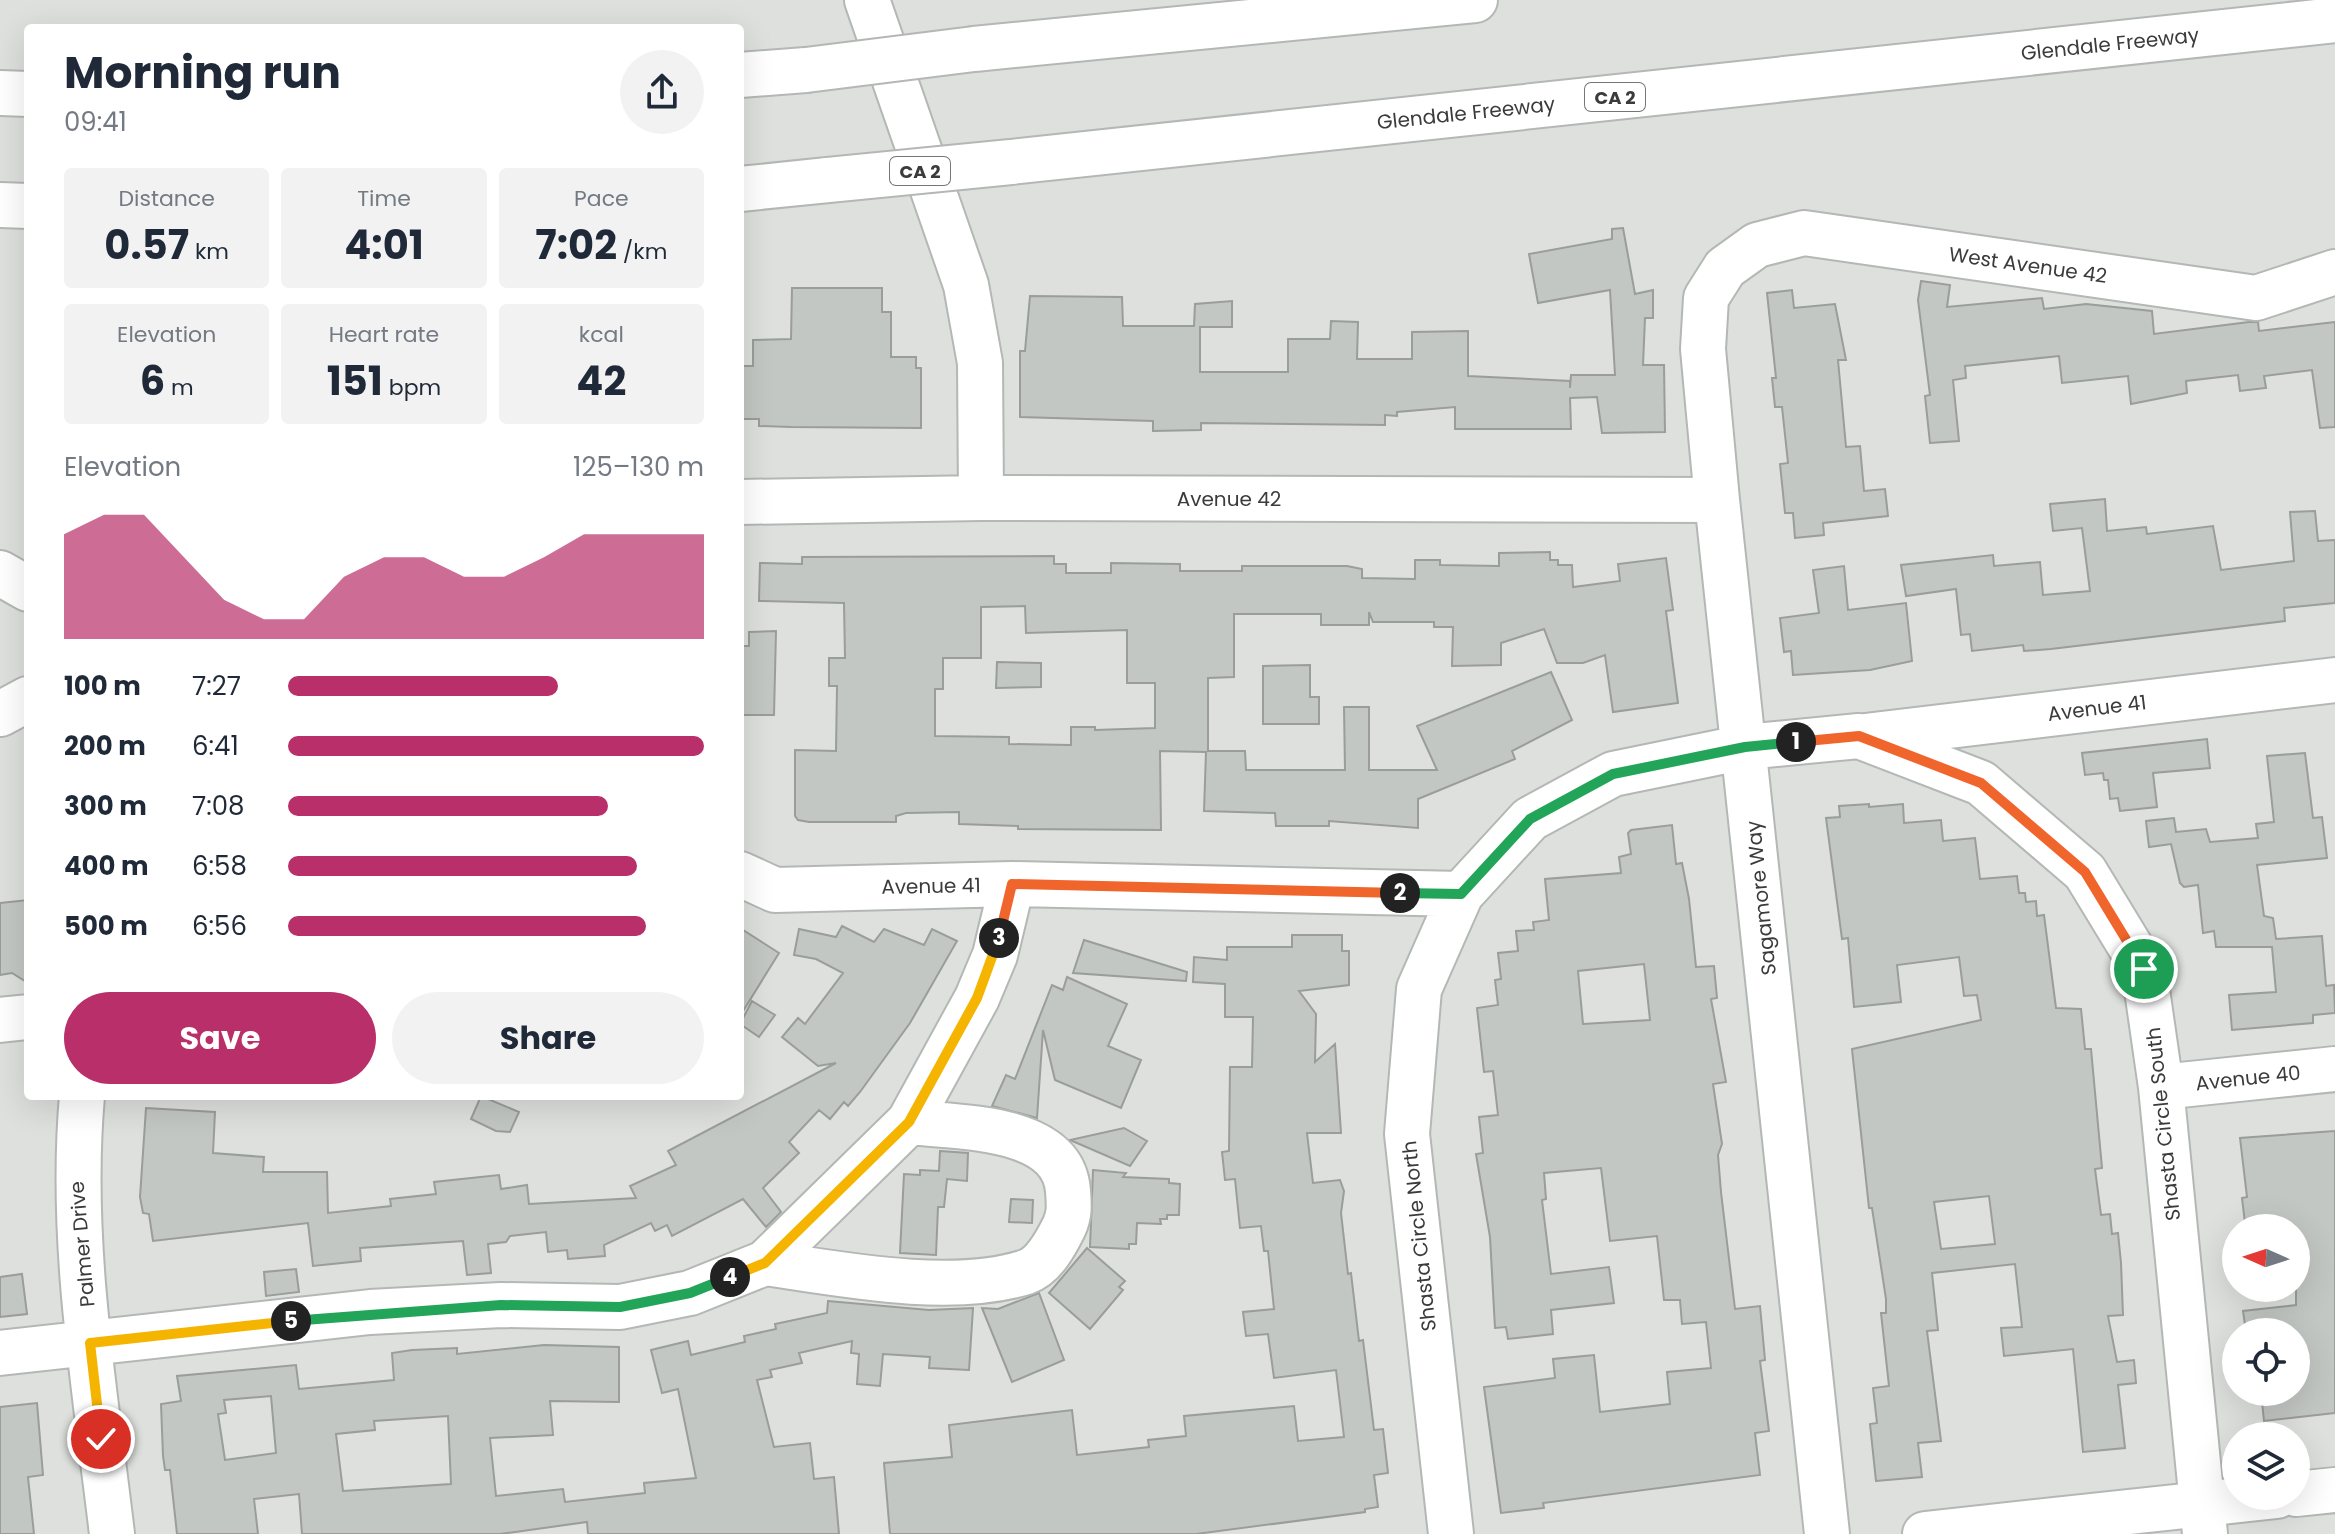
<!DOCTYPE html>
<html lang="en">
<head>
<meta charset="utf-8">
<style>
  body { margin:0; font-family:Poppins,sans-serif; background:#f2f2f3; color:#1f2937; height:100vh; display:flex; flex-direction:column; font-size:30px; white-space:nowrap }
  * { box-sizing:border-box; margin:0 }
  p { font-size:26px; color:#747a83 }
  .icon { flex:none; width:44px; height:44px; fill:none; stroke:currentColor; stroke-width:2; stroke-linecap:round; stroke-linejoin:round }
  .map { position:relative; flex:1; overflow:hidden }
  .drawer { position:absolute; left:24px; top:24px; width:720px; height:1076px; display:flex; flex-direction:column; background:#fff; border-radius:8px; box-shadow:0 8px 32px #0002 }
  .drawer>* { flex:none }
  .needle { width:52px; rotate:273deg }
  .buttons { position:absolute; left:2222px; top:1214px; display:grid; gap:16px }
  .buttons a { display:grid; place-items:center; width:88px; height:88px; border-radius:50%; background:#fff; box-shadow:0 8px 32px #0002; font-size:40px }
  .pin { position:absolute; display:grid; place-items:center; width:68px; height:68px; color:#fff; margin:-34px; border:4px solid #fff; border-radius:50%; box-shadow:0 2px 8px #0007 }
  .km { position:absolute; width:40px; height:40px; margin:-20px; border-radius:50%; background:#222; color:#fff; font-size:22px; line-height:40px; text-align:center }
  .round { display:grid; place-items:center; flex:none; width:84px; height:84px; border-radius:42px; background:#f2f2f3 }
  .summary { display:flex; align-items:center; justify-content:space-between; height:136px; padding:0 40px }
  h1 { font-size:44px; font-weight:700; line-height:60px }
  .figures { display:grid; grid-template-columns:repeat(3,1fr); gap:12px; height:136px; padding:8px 40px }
  .figures div { display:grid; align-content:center; border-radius:8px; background:#f2f2f3; text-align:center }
  .figures b { font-size:40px; font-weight:700 }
  .figures small { font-size:22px; font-weight:400 }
  .figures p { font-size:22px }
  .chart { height:224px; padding:16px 40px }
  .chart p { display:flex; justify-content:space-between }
  .chart svg { width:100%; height:144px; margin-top:8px; fill:#b92f69; opacity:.7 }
  .cta { display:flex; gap:16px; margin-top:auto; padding:16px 40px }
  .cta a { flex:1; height:92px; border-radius:48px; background:#b92f69; color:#fff; font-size:32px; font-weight:700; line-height:92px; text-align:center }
  .cta a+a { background:#f2f2f3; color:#1f2937 }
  ul { padding:0 40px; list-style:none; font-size:26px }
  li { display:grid; grid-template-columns:128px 96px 1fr; align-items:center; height:60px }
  li i { height:20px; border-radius:10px; background:#b92f69 }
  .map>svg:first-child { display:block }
  .building { fill:#c3c7c4; stroke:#9a9d9a; stroke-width:2; fill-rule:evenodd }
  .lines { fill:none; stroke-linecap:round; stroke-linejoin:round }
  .minor-casing { stroke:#b4b8b4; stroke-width:48 }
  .major-casing { stroke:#b4b8b4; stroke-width:48 }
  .highway-casing { stroke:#b4b8b4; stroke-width:48 }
  .minor { stroke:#fff; stroke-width:44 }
  .major { stroke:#fff; stroke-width:44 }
  .highway { stroke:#fff; stroke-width:44 }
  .highway-bridge-casing { stroke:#b4b8b4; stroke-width:48; stroke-linecap:butt }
  .highway-bridge { stroke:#fff; stroke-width:44 }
  .split-1-casing { stroke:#fff; stroke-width:16 }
  .split-2-casing { stroke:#fff; stroke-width:16 }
  .split-3-casing { stroke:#fff; stroke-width:16 }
  .split-4-casing { stroke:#fff; stroke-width:16 }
  .split-5-casing { stroke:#fff; stroke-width:16 }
  .split-6-casing { stroke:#fff; stroke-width:16 }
  .split-1 { stroke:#f0652b; stroke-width:10 }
  .split-2 { stroke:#22a559; stroke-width:10 }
  .split-3 { stroke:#f0652b; stroke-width:10 }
  .split-4 { stroke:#f5b400; stroke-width:10 }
  .split-5 { stroke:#22a559; stroke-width:10 }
  .split-6 { stroke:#f5b400; stroke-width:10 }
  .labels { text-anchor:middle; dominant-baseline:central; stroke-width:6; stroke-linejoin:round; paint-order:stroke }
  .shield { fill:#fff; stroke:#757675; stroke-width:2 }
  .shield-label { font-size:18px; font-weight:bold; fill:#3a3b3a }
  .street-label { font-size:20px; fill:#3a3b3a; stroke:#fff }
</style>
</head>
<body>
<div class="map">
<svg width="2335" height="1534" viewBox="0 0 2335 1534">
  <rect width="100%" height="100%" fill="#dde0dd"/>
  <path class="building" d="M1623 228 1635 294 1653 290V318H1645L1643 365H1664L1665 432 1602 433 1597 397 1570 398 1571 429H1455V407L1397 412V416L1385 415V425L1201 423V430L1153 431V421L1020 417V351H1025L1030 296 1122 297 1123 326H1194L1195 304 1232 301V327H1200V372H1288V339H1330L1331 321 1358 322 1357 359H1412V332L1468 331V376L1570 381V388L1571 375H1615L1610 290 1538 303 1529 254 1612 239V229Z
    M1921 281 1950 285 1947 307 2042 298 2044 309 2086 304 2152 311 2154 334 2249 322H2258L2259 331 2335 322V427L2320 428 2312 370 2264 376 2266 388 2240 391 2238 375 2186 381 2187 393 2131 404 2128 376 2062 383 2059 356 1965 366 1966 378 1953 380 1959 441 1930 443 1925 396 1930 395 1918 300Z
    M792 288H882V312H891V357H916V368H921V428L791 427 759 426V419H741L740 366H753V340L791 339Z
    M1792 290 1794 308 1835 304 1846 360H1838L1846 447 1860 446 1864 491 1885 489 1888 516 1823 523 1824 535 1795 538 1793 513H1785L1780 464 1788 463 1782 407H1775L1772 378H1776L1767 293Z
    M2105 499 2107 531 2146 527 2147 534 2213 526 2221 570 2294 561 2290 512 2315 511 2318 541 2335 540V603L2284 608 2285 621 2051 649 2024 651 2023 645 1972 651 1970 634 1961 635 1956 589 1906 596 1901 565 1993 555 1994 566 2040 562 2043 595 2090 591 2082 528 2053 531 2050 504Z
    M1550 552V560H1558V565H1572L1573 587 1620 581 1618 564 1666 558 1673 610 1666 611 1678 703 1613 712 1605 655 1583 663H1557L1544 629 1501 643V665L1452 666 1453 627H1434V622H1373L1369 612V625H1321V614H1234V677L1208 678V751H1245L1246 770H1345L1344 707H1369V770H1437L1417 726 1551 672 1572 720 1512 751 1515 759 1418 799V828L1329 821V826H1276L1275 813 1204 811 1206 752 1160 751 1161 830 1018 829V826L959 824V812L906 813 896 816V822H809L798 820 795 816V750L836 751 837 686H829V658H845L844 603 759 601 760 563 802 564V557L1054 556V564H1066V573H1111V563L1180 564V571H1242V566H1347L1362 569V578L1415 579V560H1440V565L1499 566V553ZM1025 606 1026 633 1127 630V683H1155V728L1095 730V727H1071V745L1009 744V737L935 736V689H943V658H981V607Z
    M1844 566 1848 610 1906 603 1912 661 1870 670 1793 675 1791 651 1784 652 1780 618 1819 613 1813 570Z
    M776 631 774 715H740V646H749V632Z
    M997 662 1041 663V687L996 688Z
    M1310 665V697H1319V724H1263V666Z
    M2207 739 2210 768 2153 773 2157 807 2120 811 2118 798 2110 799 2108 780H2104L2103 773 2085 775 2082 753Z
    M2305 753 2313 818 2322 817 2327 858 2257 865 2264 916 2273 918 2276 939 2322 936 2326 986 2334 985 2335 1013 2313 1015V1023L2232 1030 2229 995 2276 992 2272 947H2216L2214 931 2203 933 2198 885 2184 887 2180 883 2171 844 2149 847 2146 821 2174 818 2176 832 2206 829 2210 842 2258 838 2256 824 2274 822 2267 756Z
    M1869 804V807L1903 804 1904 823 1941 820 1943 841 1975 838 1980 879 2017 876 2019 893H2025L2026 902 2036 901 2037 916 2044 915 2056 1008 2081 1009 2085 1049H2091L2102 1168 2095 1169 2101 1215 2110 1214 2112 1234 2118 1233 2121 1263 2123 1315 2108 1316 2117 1362 2134 1360 2136 1383 2118 1385 2125 1448 2083 1452 2073 1349 2004 1356 2001 1328 2022 1327 2015 1264 1932 1273 1938 1330 1927 1331 1941 1441 1918 1443 1922 1477 1876 1481 1870 1424 1877 1423 1873 1388 1889 1386 1881 1313H1886V1299L1872 1208H1869L1852 1049 1981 1020 1977 995 1964 996 1959 957 1897 965 1901 1002 1854 1007 1848 938 1842 939 1826 818 1840 817 1839 806ZM1989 1196 1995 1244 1941 1249 1934 1202Z
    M1672 825 1676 864 1682 863 1689 899 1696 967 1714 966 1717 998 1711 999 1726 1082 1713 1084 1722 1144 1718 1155 1721 1192 1735 1309 1760 1306 1765 1360 1760 1361 1769 1431 1755 1433 1760 1475 1543 1503 1544 1508 1501 1513 1484 1387 1555 1378 1553 1359 1594 1355 1600 1412 1670 1404 1667 1372 1711 1368 1706 1322 1682 1324 1680 1300H1664L1657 1236 1610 1241 1601 1168 1544 1173 1546 1199 1542 1200 1551 1274 1609 1267 1614 1303 1551 1310 1553 1334 1508 1339 1506 1327 1495 1328 1490 1237 1476 1154 1483 1153 1479 1117 1498 1115 1493 1071 1484 1072 1477 1008 1498 1005 1495 980 1501 979 1498 953 1518 951 1516 931 1534 930 1533 922 1549 920 1545 879 1621 873 1619 857 1631 854 1628 833 1631 830ZM1644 964 1650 1020 1583 1024 1578 971Z
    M28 900V983L12 973 0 975V903Z
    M842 926 874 942 884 929 924 945 932 929 957 941 910 1023 860 1092 848 1106 844 1102 830 1119 819 1110 789 1142 799 1153 763 1188 781 1212 766 1227 743 1199 672 1236 667 1225 655 1231 651 1223 604 1245 605 1256 568 1259 567 1250 548 1252 546 1232 510 1236 506 1242 488 1244 491 1273 467 1275 463 1241 360 1248 361 1261 313 1266 308 1223 153 1241 149 1214 143 1213 140 1197 146 1108 215 1112 213 1153 264 1157 263 1172H327L328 1213 391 1206 390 1199 436 1194 434 1182 499 1175 501 1189 527 1185 529 1204 636 1198 630 1186 676 1165 668 1151 836 1063 818 1066 782 1037 798 1018 805 1024 843 973 816 959 794 955 799 929 836 937Z
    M740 928 779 953 740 1016Z
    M1292 935H1342V951H1349V985L1299 991 1316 1014 1315 1062 1335 1044 1341 1133H1307L1313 1183 1340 1180 1344 1191 1341 1213 1348 1274 1351 1273 1359 1341 1363 1340 1374 1430 1383 1429 1388 1473 1374 1475 1378 1507 1365 1509V1512L1196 1534H890L884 1463 952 1457 949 1425 1072 1410 1077 1455 1149 1447 1148 1440 1186 1436 1184 1416 1294 1406 1298 1441 1344 1437 1336 1370 1274 1378 1268 1334 1246 1336 1243 1312 1274 1309 1268 1251H1264L1261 1226 1240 1228 1235 1179 1225 1180 1222 1152 1229 1151 1230 1067H1252L1253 1017H1225V984L1193 982 1194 957 1227 960V947H1292Z
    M1084 940 1187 972 1186 981 1073 973Z
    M1067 977 1127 1004 1108 1046 1141 1060 1121 1108 1055 1080 1043 1030 1037 1118 992 1106 1006 1075 1015 1079 1052 985 1063 990Z
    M752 1001 775 1015 759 1037 740 1024Z
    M481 1096 519 1112 510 1132 496 1131 471 1119Z
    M1124 1128 1147 1141 1130 1166 1070 1140Z
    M2335 1131V1413L2264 1421 2261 1392H2296V1332H2246L2243 1311 2296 1305V1228H2283L2282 1220 2245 1223 2242 1198 2247 1197 2240 1138Z
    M940 1151 968 1153 967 1181 947 1179 944 1207H938L936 1255 900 1253 904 1174 920 1175V1170L939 1171Z
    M1093 1170 1126 1173 1123 1177 1169 1179V1183L1180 1184 1179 1215H1167V1219H1160L1161 1224 1137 1223 1136 1244H1129V1249L1090 1247Z
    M1011 1199 1033 1200 1032 1223 1009 1222Z
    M1087 1248 1125 1281 1119 1287 1123 1290 1090 1329 1049 1293Z
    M296 1269 299 1292 266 1296 264 1272Z
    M22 1274 27 1314 0 1317V1277Z
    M1039 1293 1064 1360 1012 1382 982 1308 998 1309Z
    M828 1301 929 1310 973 1308 969 1370 929 1368 930 1357 883 1354 880 1386 857 1384 859 1354 851 1353 852 1341 799 1353 802 1363 770 1370 772 1377 757 1380 774 1447 810 1443 814 1479 834 1477 839 1534H588L587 1522 500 1534H302L299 1494 254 1499 258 1534H177L170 1470H165L163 1456 161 1404 181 1401 177 1376 296 1365 299 1389 394 1380 392 1353 412 1350 457 1348V1354L544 1345 619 1347V1402L550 1401 553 1435 490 1438 496 1496 563 1489 565 1502 645 1493 644 1483 696 1478 678 1389 662 1393 651 1350 688 1341 691 1355 745 1342 744 1336 776 1329 775 1324 827 1313ZM271 1396 276 1453 225 1460 218 1414 226 1413 224 1400ZM448 1416 451 1484 343 1491 336 1434 375 1430 374 1421Z
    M37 1403 43 1475 28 1477 34 1534H0V1407Z"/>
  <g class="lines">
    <g class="minor-casing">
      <path id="minor" d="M867 0 966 285 980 363 981 498
        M740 502 981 498 1717 500
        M0 573 28 589
        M0 714 28 699
        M1865 736 2335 680
        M740 874 775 890 1012 884 1461 894
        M0 1020 28 1017
        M2161 1087 2335 1069
        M82 1096C69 1241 95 1390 112 1534
        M765 1263C839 1274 953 1296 1026 1272 1044 1266 1056 1243 1064 1227 1070 1214 1069 1205 1068 1191 1063 1124 958 1128 909 1122
        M0 1353 370 1312 501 1305 620 1307 690 1293 765 1263 909 1122 977 998 995 955 1012 884
        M1451 1534 1407 1134 1419 989 1461 894 1530 819 1613 774 1745 747 1859 736 1981 783 2085 872 2144 969 2161 1087 2205 1534
        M1827 1534 1717 500 1703 349 1706 298 1725 268 1757 245 1804 233 2256 298 2335 272"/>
    </g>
    <g class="major-casing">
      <path id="major" d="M2296 1494 2335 1490
        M1925 1534 2277 1496"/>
    </g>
    <g class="highway-casing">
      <path id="highway" d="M974 49 1475 0
        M740 75 806 70
        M0 93 28 94
        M1011 162 2335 20
        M740 189 828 180
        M0 205 28 206"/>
    </g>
    <use href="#minor" class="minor"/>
    <use href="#major" class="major"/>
    <use href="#highway" class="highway"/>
    <g class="highway-bridge-casing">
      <path id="highway-bridge" d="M806 70 974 49
        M828 180 1011 162"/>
    </g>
    <use href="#highway-bridge" class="highway-bridge"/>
  </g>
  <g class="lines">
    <g class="split-1-casing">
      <path id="split-1" d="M1796 742 1859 736 1981 783 2085 872 2144 969"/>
    </g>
    <g class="split-2-casing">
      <path id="split-2" d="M1400 893 1461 894 1530 819 1613 774 1745 747 1796 742"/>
    </g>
    <g class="split-3-casing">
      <path id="split-3" d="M999 938 1012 884 1400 893"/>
    </g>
    <g class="split-4-casing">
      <path id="split-4" d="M730 1277 765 1263 909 1122 977 998 999 938"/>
    </g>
    <g class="split-5-casing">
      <path id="split-5" d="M291 1321 501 1305 620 1307 690 1293 730 1277"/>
    </g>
    <g class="split-6-casing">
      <path id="split-6" d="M101 1439 90 1343 291 1321"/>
    </g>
    <use href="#split-1" class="split-1"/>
    <use href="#split-2" class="split-2"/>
    <use href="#split-3" class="split-3"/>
    <use href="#split-4" class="split-4"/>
    <use href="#split-5" class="split-5"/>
    <use href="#split-6" class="split-6"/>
  </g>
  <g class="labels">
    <g class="shield">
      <rect x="1585" y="83" width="60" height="28" rx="6"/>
      <rect x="890" y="157" width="60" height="28" rx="6"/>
    </g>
    <g class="shield-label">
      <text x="1615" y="97">CA 2</text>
      <text x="920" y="171">CA 2</text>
    </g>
    <g class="street-label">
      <text transform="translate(2110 44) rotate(-6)">Glendale Freeway</text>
      <text transform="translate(1466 113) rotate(-6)">Glendale Freeway</text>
      <text transform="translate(2028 265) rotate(8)">West Avenue 42</text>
      <text x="1229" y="499">Avenue 42</text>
      <text transform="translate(2097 708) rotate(-7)">Avenue 41</text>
      <text transform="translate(931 886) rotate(-1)">Avenue 41</text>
      <text transform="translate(1761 898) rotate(-96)">Sagamore Way</text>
      <text transform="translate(2248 1078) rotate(-6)">Avenue 40</text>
      <text transform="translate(2163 1124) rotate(-96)">Shasta Circle South</text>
      <text transform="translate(1419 1236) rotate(-96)">Shasta Circle North</text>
      <text transform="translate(82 1244) rotate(-95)">Palmer Drive</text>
    </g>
  </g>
</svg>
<div class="buttons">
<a><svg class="needle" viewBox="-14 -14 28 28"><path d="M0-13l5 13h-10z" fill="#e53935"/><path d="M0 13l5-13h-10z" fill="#747a83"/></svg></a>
<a><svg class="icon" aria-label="locate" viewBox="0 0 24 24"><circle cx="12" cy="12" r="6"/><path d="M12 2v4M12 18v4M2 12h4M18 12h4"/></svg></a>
<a><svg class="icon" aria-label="layers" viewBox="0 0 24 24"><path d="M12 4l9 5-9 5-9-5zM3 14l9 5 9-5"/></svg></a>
</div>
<div class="pin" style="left:2144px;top:969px;background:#1e9e55"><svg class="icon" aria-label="arrive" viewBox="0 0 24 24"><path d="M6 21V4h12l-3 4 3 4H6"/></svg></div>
<div class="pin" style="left:101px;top:1439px;background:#d93025"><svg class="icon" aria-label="check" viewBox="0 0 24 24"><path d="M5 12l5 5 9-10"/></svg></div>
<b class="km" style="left:1796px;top:742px">1</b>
<b class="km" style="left:1400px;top:893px">2</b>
<b class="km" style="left:999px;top:938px">3</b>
<b class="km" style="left:730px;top:1277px">4</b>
<b class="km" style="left:291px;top:1321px">5</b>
<section class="drawer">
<div class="summary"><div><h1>Morning run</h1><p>09:41</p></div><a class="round"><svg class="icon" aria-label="share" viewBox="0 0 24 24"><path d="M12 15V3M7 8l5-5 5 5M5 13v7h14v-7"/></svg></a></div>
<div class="figures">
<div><p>Distance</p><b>0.57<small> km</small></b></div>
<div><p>Time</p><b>4:01</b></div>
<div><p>Pace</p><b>7:02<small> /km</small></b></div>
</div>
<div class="figures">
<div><p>Elevation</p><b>6<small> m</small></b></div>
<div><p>Heart rate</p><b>151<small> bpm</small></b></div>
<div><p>kcal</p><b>42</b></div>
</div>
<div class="chart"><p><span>Elevation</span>125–130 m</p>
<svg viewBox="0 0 160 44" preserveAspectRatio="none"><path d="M0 44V12L10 6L20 6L30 19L40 32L50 38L60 38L70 25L80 19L90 19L100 25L110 25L120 19L130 12L140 12L150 12L160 12V44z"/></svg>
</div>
<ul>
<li><b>100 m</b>7:27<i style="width:65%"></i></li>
<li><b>200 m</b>6:41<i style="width:100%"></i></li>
<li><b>300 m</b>7:08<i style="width:77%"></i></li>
<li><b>400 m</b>6:58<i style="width:84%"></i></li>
<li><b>500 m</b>6:56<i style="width:86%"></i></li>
</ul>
<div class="cta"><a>Save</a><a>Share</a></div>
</section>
</div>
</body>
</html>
